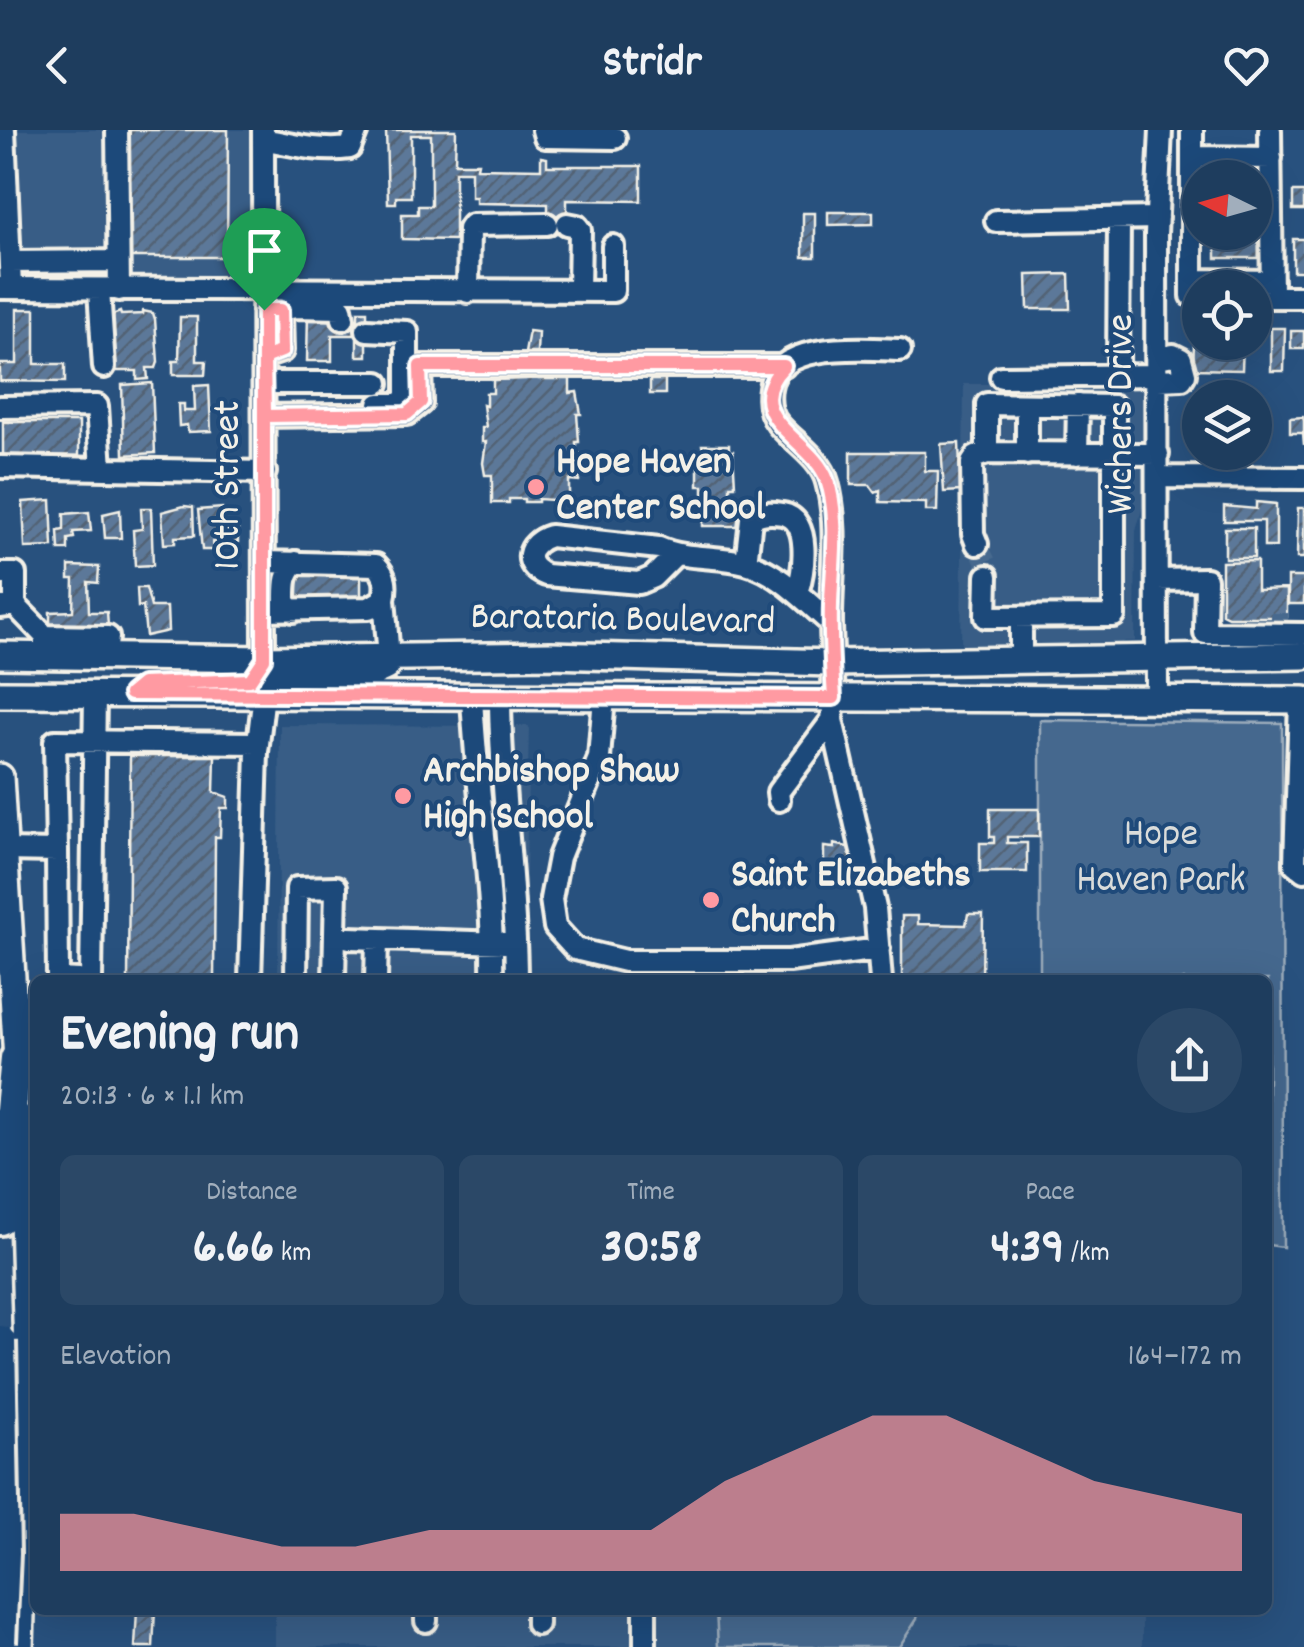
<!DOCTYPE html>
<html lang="en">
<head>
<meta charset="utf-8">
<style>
  body { margin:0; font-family:Dekko,sans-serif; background:#2b4867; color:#f1f3f6; height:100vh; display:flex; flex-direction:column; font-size:38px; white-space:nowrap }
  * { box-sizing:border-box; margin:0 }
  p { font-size:32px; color:#a1aebc }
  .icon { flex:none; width:55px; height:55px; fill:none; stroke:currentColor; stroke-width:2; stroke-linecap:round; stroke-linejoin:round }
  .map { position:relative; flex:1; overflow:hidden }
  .details { position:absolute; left:30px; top:845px; width:1242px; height:640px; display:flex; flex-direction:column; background:#1e3d5e; border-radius:15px; box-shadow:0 10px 40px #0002,0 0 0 2px #3c5673 }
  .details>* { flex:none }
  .needle { width:65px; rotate:275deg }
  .buttons { position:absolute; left:1182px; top:30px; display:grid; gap:20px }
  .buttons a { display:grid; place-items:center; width:90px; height:90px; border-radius:50%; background:#1e3d5e; box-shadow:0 10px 40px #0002,0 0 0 2px #3c5673; font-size:50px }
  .pin { position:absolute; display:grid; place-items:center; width:85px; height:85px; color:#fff; margin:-102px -42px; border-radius:50% 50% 50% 0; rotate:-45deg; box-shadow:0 0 10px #0007 }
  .pin .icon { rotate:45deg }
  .round { display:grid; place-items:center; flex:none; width:105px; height:105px; border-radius:52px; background:#2b4867 }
  .headline { display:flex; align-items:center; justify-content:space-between; height:170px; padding:0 30px }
  h1 { font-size:55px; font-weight:700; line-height:75px }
  .stats { display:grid; grid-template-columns:repeat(3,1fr); gap:15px; height:170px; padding:10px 30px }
  .stats div { display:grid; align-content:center; border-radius:15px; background:#2b4867; text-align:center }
  .stats b { font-size:50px; font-weight:700 }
  .stats small { font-size:28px; font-weight:400 }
  .stats p { font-size:28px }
  .chart { height:280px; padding:20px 30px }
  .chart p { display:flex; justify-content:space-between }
  .chart svg { width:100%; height:180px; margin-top:10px; fill:#ff9aa2; opacity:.7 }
  header { display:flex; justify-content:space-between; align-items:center; height:130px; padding:0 30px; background:#1e3d5e; font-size:45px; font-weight:700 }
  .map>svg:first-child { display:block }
  .built { fill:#375d86 }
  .green { fill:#45688e; stroke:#9cacbb; stroke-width:2.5 }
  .building { fill:url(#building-hatch); stroke:#f4f1e8; stroke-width:2.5 }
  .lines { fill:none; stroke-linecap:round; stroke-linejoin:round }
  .minor-tunnel { stroke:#47698e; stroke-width:20; stroke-dasharray:20 10; stroke-linecap:butt }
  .minor-casing { stroke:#f4f1e8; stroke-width:28 }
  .major-casing { stroke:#f4f1e8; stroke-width:32 }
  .highway-casing { stroke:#f4f1e8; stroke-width:38 }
  .minor { stroke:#1f4a7a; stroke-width:20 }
  .major { stroke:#1f4a7a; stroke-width:25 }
  .highway { stroke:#1f4a7a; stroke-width:30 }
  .highway-bridge-casing { stroke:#f4f1e8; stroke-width:38; stroke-linecap:butt }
  .highway-bridge { stroke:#1f4a7a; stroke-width:30 }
  .route-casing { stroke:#fff; stroke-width:20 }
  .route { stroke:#ff9aa2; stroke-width:12 }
  .poi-dot { fill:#ff9aa2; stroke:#1f4a7a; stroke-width:4 }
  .labels { text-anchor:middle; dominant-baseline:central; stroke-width:8; stroke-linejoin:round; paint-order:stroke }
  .street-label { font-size:40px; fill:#f4f1e8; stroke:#1f4a7a }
  .poi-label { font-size:40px; font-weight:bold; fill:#f4f1e8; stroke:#1f4a7a; text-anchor:start }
  .park-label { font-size:40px; fill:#dadcda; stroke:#1f4a7a }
</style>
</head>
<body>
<header><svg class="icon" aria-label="back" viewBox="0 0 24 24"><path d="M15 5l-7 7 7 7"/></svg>Stridr<svg class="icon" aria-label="heart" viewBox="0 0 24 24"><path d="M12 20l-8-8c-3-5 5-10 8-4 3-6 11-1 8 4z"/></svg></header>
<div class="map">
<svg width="1304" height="1517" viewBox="0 0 1304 1517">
  <defs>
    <pattern id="building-hatch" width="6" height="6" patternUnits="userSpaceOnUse" patternTransform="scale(2.5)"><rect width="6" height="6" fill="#5b7899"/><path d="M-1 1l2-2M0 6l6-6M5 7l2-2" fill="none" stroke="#536274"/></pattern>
  </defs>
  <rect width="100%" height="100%" fill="#28517e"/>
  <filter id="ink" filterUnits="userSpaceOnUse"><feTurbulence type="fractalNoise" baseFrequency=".01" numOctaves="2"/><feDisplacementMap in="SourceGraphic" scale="20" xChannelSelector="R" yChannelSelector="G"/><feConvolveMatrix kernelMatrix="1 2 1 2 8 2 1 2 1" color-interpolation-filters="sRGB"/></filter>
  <g filter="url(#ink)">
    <path class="built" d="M0 0H256L257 157 0 149Z
      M964 254H1143V376L1136 401 1135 511H1125L1118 517 961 515Z
      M280 595 529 596 524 850H278Z
      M275 1480H1142V1517H275Z"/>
    <path class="green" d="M1040 590 1282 593 1283 1117 1268 1115V850H1040Z
      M716 1480H918L917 1489 899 1517H718Z"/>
    <path class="building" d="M128 0H228L227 127H127Z
      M386 0H456L455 33H478L477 38 541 39V27L547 28V36H641V71L567 70V103H548V74L476 73V67H471V41H455V110L402 109V84H418V76H431V5H411V67H396V73H388Z
      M1216 42H1261V128H1216V102H1255V48H1216Z
      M1293 62H1304V80H1293Z
      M828 82H873V94L828 95Z
      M803 83H815V127H803Z
      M1293 109H1304V141H1293Z
      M1069 144 1070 179H1028L1027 145Z
      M17 179H35V234H65V252L0 251V234H17Z
      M143 181 153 183 155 189 158 232 156 238H147L148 249 137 250V241H113L110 186 120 182 121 185 143 184Z
      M358 181H367V226H357V205H332V231H307L308 182H332V188L358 189Z
      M180 187H197V231H206L205 245H173V231H179Z
      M1271 198H1285L1284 241H1271Z
      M529 201 538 202 537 223H525Z
      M1291 201H1304V219H1291Z
      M1194 213 1243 214 1242 240 1193 239Z
      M525 245H539V249H570V263L577 262 581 284H577L579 312H576L577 324H580L581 333 579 351 569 350V371L538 369V372H524V369H509V373H492V345H485L483 333 486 312H482V297H486L483 275 486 276V263H493V250L525 249Z
      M650 250H665V264H650Z
      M152 253 155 323 124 325 122 255Z
      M209 255 211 301 188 302 187 295 179 296 178 274H184V281H195L194 256Z
      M1303 287 1304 291V315L1303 303H1290V288Z
      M3 292H79V326H3Z
      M959 313 961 361 944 362 941 314Z
      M702 315H729V321H733L735 356H730V382H740V396H703V356H698V321H703Z
      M851 322H925V341H938L937 381H926V373L880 372V360L875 362 870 355H851Z
      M51 370 53 417 25 418 23 372Z
      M1256 372 1276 374V417H1264V391H1224V376L1256 379Z
      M184 376 193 377 194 406 175 407V413L164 414 162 382Z
      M141 378H151L153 435 135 436 133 400 142 399Z
      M222 378 223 401 238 400V412L221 416V412H213L214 420H202L198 380Z
      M1298 378H1304V428H1297Z
      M120 380 121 408H105L103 384Z
      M89 382 91 401 73 402 74 408 68 409V420H59L58 401 64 400V384Z
      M1225 398H1254V428H1225Z
      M1257 431V460L1287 459V487H1228L1222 484V432Z
      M69 436 99 437 98 453 88 452 89 482H107L108 496 50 497V482L73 481 74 449H69Z
      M298 442H361V470H298Z
      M1288 447H1304V474H1288Z
      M137 458H146L151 477H167L168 501 146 506 143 476 138 477Z
      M130 626H215L214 662 228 667V678H221L220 707H215L214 850H128Z
      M990 679H1039V707H1007V713H1027V742H980V713H994V707H990Z
      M834 714 852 718V737L824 739V717L834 718Z
      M968 784H983L982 850H902V786H918V794L966 795Z
      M137 1480H155L153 1517H135Z"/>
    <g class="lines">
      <path class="minor-tunnel" d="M977 414 987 434V446
        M1271 493H1288"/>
      <g class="minor-casing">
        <path id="minor" d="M4 0 11 158
          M117 0 119 160
          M263 0 264 529
          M543 0 545 7 615 8
          M1192 0V166
          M1270 0 1272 167
          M263 9C293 15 319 22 350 18L357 0
          M1192 27 1271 28
          M996 91 1157 88
          M567 94 577 96 580 100 579 161
          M10 132 118 131
          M1192 150 1272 151
          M0 158 613 161V116
          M99 160 104 237
          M468 162 469 99 472 95 547 94
          M1255 167H1304
          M281 180 296 177 341 178 343 189
          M367 200 407 202V265L402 274H379
          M264 227 282 221 281 180H264
          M1158 228 1173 225 1181 229 1185 244 1182 249 1158 250
          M1118 246 1119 89
          M1001 247 1158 245
          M264 253H378
          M0 277 97 276 101 339
          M265 286 407 284 421 273 420 236H784
          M1027 324V275
          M1077 324 1078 275
          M0 337 265 342
          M1158 347 1304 348
          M977 414 973 404 972 333 976 327 987 323
          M675 425 653 447 639 453 546 445C521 435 527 413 550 406L659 418C687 430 717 425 746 433 779 442 805 471 831 493
          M746 433 751 389C760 382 770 382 782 384 812 388 804 441 797 463
          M0 444H15V475
          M987 446 986 487 1114 486V276L987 274V323L1158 324
          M1158 450 1206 449 1205 503 1304 504
          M384 469 389 527
          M0 477 15 475 45 506
          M265 480 369 478 384 469C387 455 386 445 376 435L265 432
          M293 481 285 472C285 455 284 445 296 432
          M45 526V506L108 507 106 527
          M1021 529V488
          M472 566C476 661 494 755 492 850
          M500 566C500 661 516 755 516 850
          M604 567 599 628 559 727 551 769 555 797 575 819 625 831H789L879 819
          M1157 568 1156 104 1161 0
          M1300 570 1295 734 1304 741
          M779 670 778 662 832 590
          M4 720 57 721 55 611 258 613
          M57 721 58 849 79 850
          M349 808 504 813
          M91 850 95 564
          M250 850 257 622 264 564
          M296 850 297 758 336 757 334 850
          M376 850 377 809
          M881 850 875 778 832 590C836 557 831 524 831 490 831 445 839 396 827 352 821 328 793 312 778 294 769 283 768 271 770 258 777 210 866 219 900 220
          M14 874 35 875
          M645 1480V1517
          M426 1491V1480
          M537 1494V1480"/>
      </g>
      <g class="major-casing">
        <path id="major" d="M0 525 264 529 551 525 832 533 1304 526
          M273 549 369 545 386 537 389 527
          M0 564 1304 570
          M0 647 18 947
          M20 1517 28 1256 20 987"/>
      </g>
      <g class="highway-casing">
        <path id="highway" d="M0 1089 16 929"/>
      </g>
      <use href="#minor" class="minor"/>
      <use href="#major" class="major"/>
      <use href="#highway" class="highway"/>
      <g class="highway-bridge-casing">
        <path id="highway-bridge" d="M0 1211 4 1424 0 1512"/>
      </g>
      <use href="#highway-bridge" class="highway-bridge"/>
    </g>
  </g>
  <g class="lines" filter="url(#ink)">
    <g class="route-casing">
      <path id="route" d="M264 180C264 296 264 413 264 529L250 550 142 554 130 564 834 568C832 537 830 505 831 474 832 435 840 388 827 350 813 309 735 287 784 236H420L421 272 407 284 265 286 264 228 282 221 281 180H264"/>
    </g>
    <use href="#route" class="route"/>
  </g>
  <g class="poi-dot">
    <circle cx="536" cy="357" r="10"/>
    <circle cx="403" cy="666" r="10"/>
    <circle cx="711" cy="770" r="10"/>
  </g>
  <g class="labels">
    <g class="street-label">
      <text transform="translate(1123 284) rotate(-90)">Wichers Drive</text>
      <text transform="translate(230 355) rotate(-90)">10th Street</text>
      <text transform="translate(623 492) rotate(1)">Barataria Boulevard</text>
    </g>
    <g class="poi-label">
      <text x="556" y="334">Hope Haven<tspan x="556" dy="46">Center School</tspan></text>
      <text x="423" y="643">Archbishop Shaw<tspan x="423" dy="46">High School</tspan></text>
      <text x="731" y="747">Saint Elizabeths<tspan x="731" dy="46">Church</tspan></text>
    </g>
    <g class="park-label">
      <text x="1161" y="706">Hope<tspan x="1161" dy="46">Haven Park</tspan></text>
    </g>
  </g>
</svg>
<div class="buttons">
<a><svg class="needle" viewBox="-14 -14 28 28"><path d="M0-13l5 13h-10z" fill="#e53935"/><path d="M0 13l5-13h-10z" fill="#a1aebc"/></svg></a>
<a><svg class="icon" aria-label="locate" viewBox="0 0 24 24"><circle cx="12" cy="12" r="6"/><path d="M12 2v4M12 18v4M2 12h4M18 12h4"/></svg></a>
<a><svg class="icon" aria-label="layers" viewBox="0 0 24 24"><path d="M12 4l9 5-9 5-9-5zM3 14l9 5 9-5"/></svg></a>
</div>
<div class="pin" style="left:264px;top:180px;background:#1e9e55"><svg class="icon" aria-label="arrive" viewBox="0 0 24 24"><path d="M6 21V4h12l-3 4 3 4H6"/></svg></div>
<section class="details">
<div class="headline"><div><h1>Evening run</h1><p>20:13 · 6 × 1.1 km</p></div><a class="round"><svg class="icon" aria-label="share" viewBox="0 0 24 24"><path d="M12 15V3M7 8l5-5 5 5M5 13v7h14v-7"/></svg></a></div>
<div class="stats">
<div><p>Distance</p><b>6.66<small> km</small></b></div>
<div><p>Time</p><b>30:58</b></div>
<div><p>Pace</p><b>4:39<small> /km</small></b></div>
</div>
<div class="chart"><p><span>Elevation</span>164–172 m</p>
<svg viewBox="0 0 160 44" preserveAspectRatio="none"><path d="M0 44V30L10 30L20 34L30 38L40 38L50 34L60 34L70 34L80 34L90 22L100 14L110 6L120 6L130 14L140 22L150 26L160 30V44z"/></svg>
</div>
</section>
</div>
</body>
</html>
